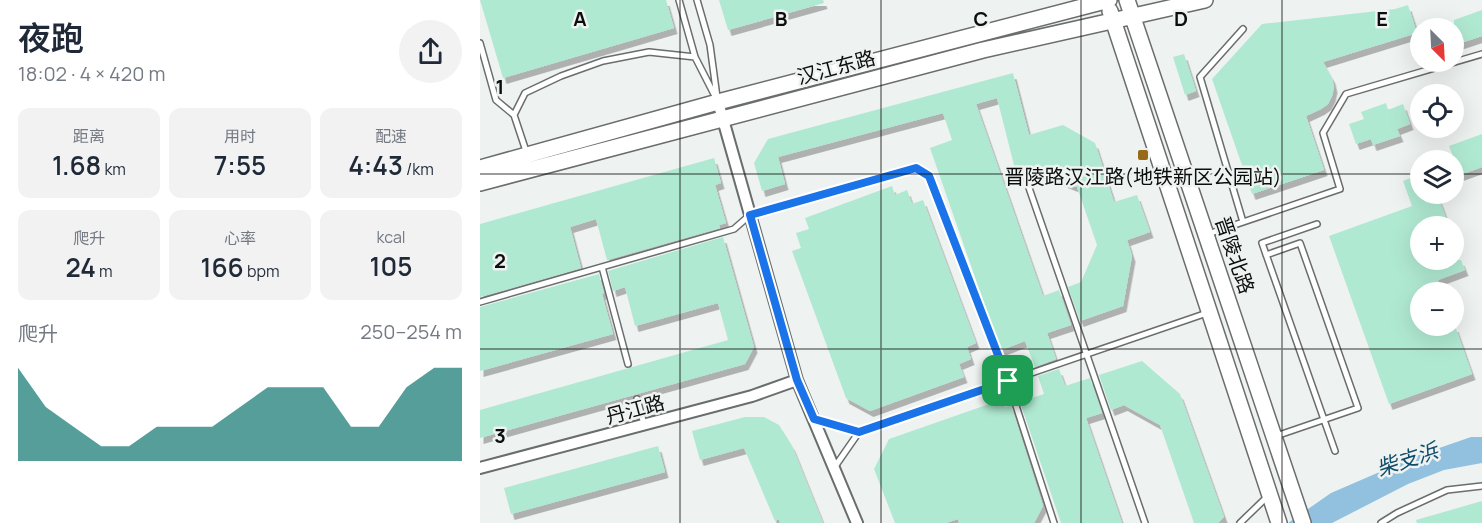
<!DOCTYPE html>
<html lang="zh">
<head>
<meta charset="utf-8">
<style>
  body { margin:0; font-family:Manrope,"Noto Sans SC",sans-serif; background:#f2f2f3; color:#1f2937; height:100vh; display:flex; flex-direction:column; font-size:22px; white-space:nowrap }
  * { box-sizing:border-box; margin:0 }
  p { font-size:20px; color:#747a83 }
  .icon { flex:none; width:33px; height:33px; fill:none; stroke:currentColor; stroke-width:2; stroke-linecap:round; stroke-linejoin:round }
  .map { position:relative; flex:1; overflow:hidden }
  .panel { display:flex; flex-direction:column; background:#fff; width:480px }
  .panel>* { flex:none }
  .needle { width:39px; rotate:156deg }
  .controls { position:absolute; left:930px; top:18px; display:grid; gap:12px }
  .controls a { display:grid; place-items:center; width:54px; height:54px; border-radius:50%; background:#fff; box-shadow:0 6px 24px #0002; font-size:30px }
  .pin { position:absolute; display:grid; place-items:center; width:51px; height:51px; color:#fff; margin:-26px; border-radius:12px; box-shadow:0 3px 9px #0006 }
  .round { display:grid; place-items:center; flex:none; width:63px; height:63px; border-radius:32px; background:#f2f2f3 }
  .summary { display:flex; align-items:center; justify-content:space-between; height:102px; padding:0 18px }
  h1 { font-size:33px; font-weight:600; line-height:45px }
  .metrics { display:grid; grid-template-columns:repeat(3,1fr); gap:9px; height:102px; padding:6px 18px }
  .metrics div { display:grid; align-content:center; border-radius:12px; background:#f2f2f3; text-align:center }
  .metrics b { font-size:26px; font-weight:600 }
  .metrics small { font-size:16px; font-weight:400 }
  .metrics p { font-size:16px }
  .chart { height:168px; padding:12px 18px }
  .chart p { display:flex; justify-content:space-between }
  .chart svg { width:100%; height:108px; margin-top:6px; fill:#0f766e; opacity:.7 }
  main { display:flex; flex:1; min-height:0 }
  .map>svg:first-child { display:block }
  .water { fill:#91c1df }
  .building { fill:#b0e9d2; filter:url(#shadow) }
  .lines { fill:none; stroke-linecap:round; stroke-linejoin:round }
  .lane-casing { stroke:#6a6d6d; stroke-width:8 }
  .street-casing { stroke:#6a6d6d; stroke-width:14 }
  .secondary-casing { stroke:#6a6d6d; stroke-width:18 }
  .lane { stroke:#fff; stroke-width:5 }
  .street { stroke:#fff; stroke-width:10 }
  .secondary { stroke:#fff; stroke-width:15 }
  .route-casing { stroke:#fff; stroke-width:12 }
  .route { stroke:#1a73e8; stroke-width:8 }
  .grid { fill:none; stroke:#0c0e0d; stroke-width:1.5; stroke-opacity:0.55 }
  .poi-dot { fill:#966a17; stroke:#eef2f1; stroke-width:2 }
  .labels { text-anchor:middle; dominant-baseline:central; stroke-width:5; stroke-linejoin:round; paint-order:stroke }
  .street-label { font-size:20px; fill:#0c0e0d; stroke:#eef2f1 }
  .poi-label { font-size:20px; fill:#0c0e0d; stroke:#eef2f1 }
  .water-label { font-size:21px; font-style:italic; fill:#114d6b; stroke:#eef2f1 }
  .grid-label { font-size:20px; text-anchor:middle; font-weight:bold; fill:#0c0e0d; stroke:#eef2f1; stroke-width:5; stroke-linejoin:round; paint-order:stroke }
</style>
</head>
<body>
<main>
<section class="panel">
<div class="summary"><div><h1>夜跑</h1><p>18:02 · 4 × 420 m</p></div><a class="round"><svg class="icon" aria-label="share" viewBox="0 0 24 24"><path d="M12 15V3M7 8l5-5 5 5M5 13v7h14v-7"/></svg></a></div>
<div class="metrics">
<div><p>距离</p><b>1.68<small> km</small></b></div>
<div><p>用时</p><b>7:55</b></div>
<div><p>配速</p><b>4:43<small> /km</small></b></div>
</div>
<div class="metrics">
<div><p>爬升</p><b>24<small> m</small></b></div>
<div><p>心率</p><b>166<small> bpm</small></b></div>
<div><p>kcal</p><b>105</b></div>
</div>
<div class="chart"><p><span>爬升</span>250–254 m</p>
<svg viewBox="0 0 160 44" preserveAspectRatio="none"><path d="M0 44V6L10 22L20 30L30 38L40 38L50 30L60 30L70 30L80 22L90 14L100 14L110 14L120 30L130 30L140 14L150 6L160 6V44z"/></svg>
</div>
</section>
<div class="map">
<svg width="1002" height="523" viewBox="0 0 1002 523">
  <defs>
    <filter id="shadow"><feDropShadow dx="3.5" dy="6" stdDeviation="0" flood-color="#0004"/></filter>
  </defs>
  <rect width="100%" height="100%" fill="#eef2f1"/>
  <path class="water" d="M991 437H1002V463L964 470 928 484 852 523H808L851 493 939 455Z"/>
  <path class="building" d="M0 0H186L194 28 23 78Z
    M239 0H343L344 3 248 30Z
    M928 5 937 33 843 62 852 78 854 87 852 96 848 104 841 109 826 116 844 170 772 194 732 79 782 24 915 9Z
    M1002 10V36L975 45 974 40V20Z
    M704 54 716 91 705 95 693 57Z
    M533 73 549 135 583 125 615 143 634 202 657 195 670 232 647 240 652 256 643 306 600 321 588 287 601 282 617 245 597 187 556 171 537 177 517 98 496 104 563 296 579 290 591 325 567 333 576 359 555 367 545 341 521 350 513 329 450 148 472 140 463 113 298 157 305 184 282 191 274 163 288 139Z
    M906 103 908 110 923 104 930 124 917 129 920 136 893 145 891 139 876 144 869 124 884 119 881 112Z
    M1002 134V167L980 175 969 146Z
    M234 158 241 183 235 185 246 223 239 225 240 228 127 260 116 219 90 227 101 268 0 297V224Z
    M940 174V194H957L969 226H940V260H981L985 270 958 280 963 292H940V326H975L992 374 909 404 849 236 932 206 923 181Z
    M412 186 415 195 427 190 432 204 443 200 496 343 487 347 491 359 479 364 484 377 390 411 366 398 312 251 321 248 316 233 329 229 325 218Z
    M243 237 274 347 265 364 0 438V410L248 340 238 303 155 326 145 287 133 291 128 271Z
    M119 274 124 293 122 294 133 334 0 371V307Z
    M662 361 700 394 744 517 738 523H714L680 425 644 405 631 410 619 375Z
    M579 369 585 386 610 378 622 413 606 418 642 523H581L540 402 564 394 558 376Z
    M515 402 526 407 531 405 563 506 554 523H479L478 519 466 523H415L394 469 409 439Z
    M265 417H284L299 425 312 446 343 523H300L299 519 295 521 264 448 220 460 212 431Z
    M178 446 185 472 31 514 24 488Z
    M1002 501V523H937L936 520Z"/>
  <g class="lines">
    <g class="lane-casing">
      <path id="lane" d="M199 0 215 57 237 100
        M217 0 230 45 237 97
        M0 43 16 100 34 115 47 154
        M34 115 45 93 81 76 123 61 169 52 215 57
        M548 185 665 523
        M763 222 720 77 763 29
        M837 224 782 243 855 451
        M728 234 860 189 843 133 866 94 1002 54
        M786 255 820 243 878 408 796 436
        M122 267 148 364
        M0 302 254 229 270 215 437 168 449 176 528 381 574 523
        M157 399 164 424
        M335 420 379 432 727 313
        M354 468 379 432
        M760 523 789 495
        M901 523 917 513 967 490 1002 486"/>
    </g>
    <g class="street-casing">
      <path id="street" d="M238 102 317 380 377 523
        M0 468 272 396 317 380"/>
    </g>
    <g class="secondary-casing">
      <path id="secondary" d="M647 0 823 523
        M630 11 799 523
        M0 168 238 102 629 0
        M0 183 503 50 725 0"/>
    </g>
    <use href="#lane" class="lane"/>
    <use href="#street" class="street"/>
    <use href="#secondary" class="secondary"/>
  </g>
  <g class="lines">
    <g class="route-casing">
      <path id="route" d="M436 168 449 176 528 381 379 432 334 419 317 380 270 215Z"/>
    </g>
    <use href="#route" class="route"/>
  </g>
  <path class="grid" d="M200 0V523M401 0V523M601 0V523M802 0V523M0 174H940M974 174H1002M0 349H1002"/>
  <rect class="poi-dot" x="657" y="149" width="12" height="12" rx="3"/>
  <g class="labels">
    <g class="street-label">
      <text transform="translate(356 67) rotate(-15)">汉江东路</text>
      <text transform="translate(755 255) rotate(71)">晋陵北路</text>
      <text transform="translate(155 409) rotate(-15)">丹江路</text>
    </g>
    <g class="poi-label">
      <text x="663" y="176">晋陵路汉江路(地铁新区公园站)</text>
    </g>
    <g class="water-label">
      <text transform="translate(927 459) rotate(-18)">柴支浜</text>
    </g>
  </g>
  <g class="grid-label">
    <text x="100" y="26">A</text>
    <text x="301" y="26">B</text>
    <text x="501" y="26">C</text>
    <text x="701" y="26">D</text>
    <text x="902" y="26">E</text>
    <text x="20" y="94">1</text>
    <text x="20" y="268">2</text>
    <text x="20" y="443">3</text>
  </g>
</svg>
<div class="controls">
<a><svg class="needle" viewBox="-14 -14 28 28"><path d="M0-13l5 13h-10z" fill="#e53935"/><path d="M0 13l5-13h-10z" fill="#747a83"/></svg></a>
<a><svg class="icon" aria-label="locate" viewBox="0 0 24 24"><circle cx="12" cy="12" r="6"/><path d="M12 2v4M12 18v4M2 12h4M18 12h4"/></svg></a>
<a><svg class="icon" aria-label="layers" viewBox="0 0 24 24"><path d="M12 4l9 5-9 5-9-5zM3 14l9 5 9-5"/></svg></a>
<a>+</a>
<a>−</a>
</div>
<div class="pin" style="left:528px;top:381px;background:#1e9e55"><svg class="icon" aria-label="arrive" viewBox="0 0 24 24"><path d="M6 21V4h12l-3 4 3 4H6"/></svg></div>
</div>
</main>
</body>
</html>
